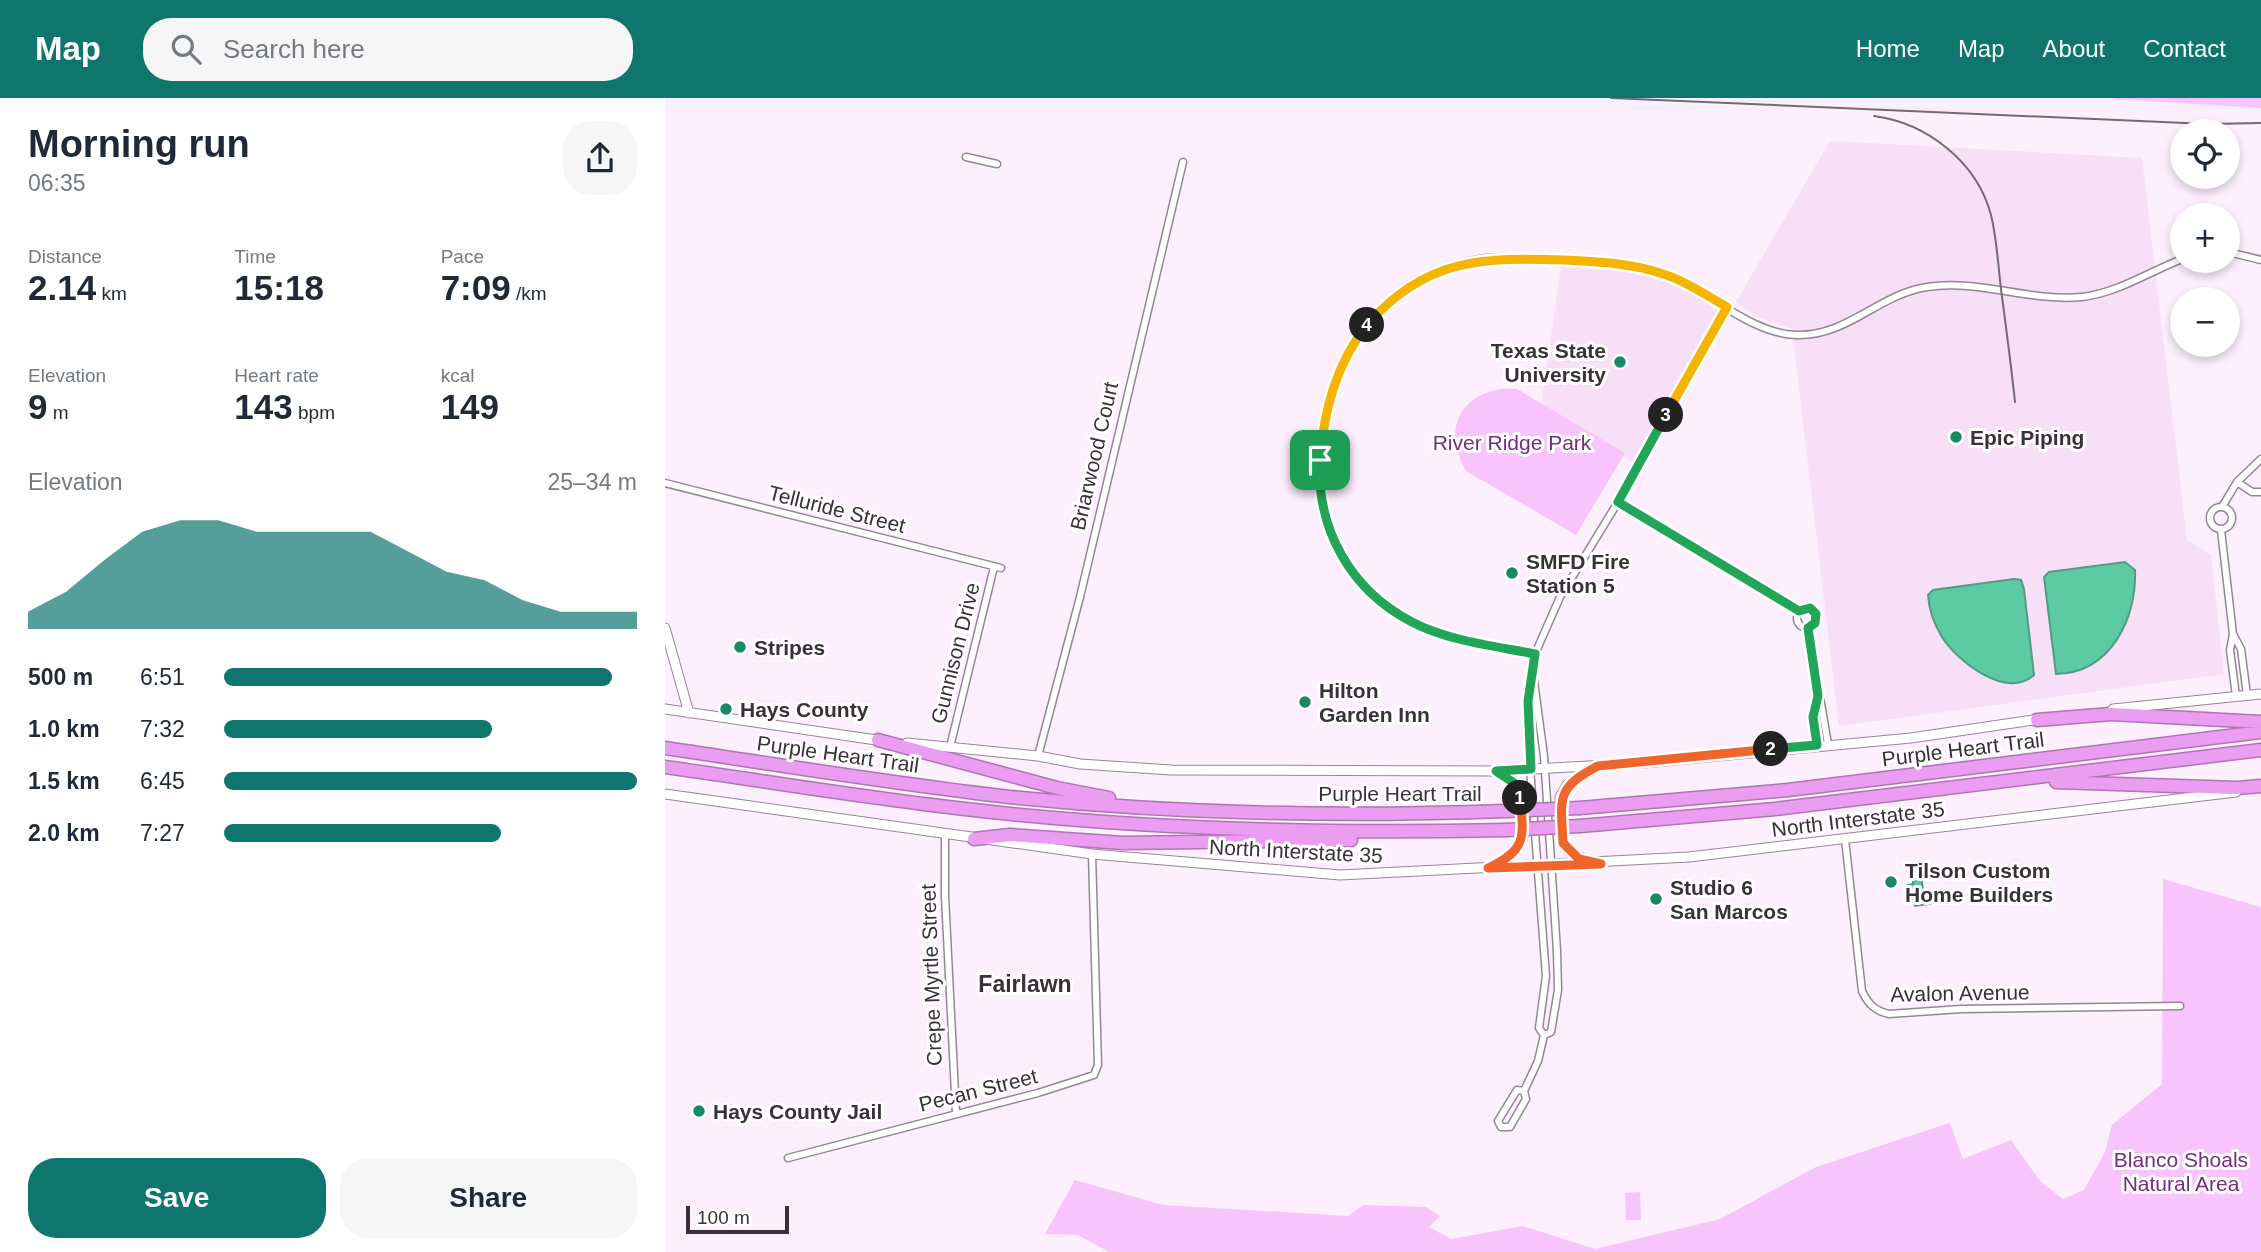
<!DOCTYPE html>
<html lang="en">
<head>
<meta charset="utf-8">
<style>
  body { margin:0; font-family:Arial,sans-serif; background:#f6f6f7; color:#1f2937; height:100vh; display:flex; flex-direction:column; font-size:26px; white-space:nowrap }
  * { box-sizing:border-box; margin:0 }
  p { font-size:23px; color:#747a83 }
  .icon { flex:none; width:38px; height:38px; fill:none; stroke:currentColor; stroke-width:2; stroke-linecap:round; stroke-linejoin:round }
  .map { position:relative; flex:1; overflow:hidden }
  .side { display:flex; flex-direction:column; background:#fff; width:665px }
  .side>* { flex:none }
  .fabs { position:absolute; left:1505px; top:21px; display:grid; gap:14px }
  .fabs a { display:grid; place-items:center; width:70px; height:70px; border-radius:50%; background:#fff; box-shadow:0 4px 10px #0003; font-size:35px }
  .scale { position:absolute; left:21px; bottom:18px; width:103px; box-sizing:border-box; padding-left:7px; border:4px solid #383138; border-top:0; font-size:19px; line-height:24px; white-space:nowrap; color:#383138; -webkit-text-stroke:5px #fff; paint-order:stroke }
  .pin { position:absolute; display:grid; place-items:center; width:60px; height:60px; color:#fff; margin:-30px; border-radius:14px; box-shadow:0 4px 10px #0006 }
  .km { position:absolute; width:35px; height:35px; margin:-18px; border-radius:50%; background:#222; color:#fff; font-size:19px; line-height:35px; text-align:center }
  .round { display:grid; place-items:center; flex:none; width:74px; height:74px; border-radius:28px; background:#f6f6f7 }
  .headline { display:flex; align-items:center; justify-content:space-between; height:119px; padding:0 28px }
  h1 { font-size:38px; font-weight:800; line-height:52px }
  .stats { display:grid; grid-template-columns:repeat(3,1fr); gap:10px; height:119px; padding:7px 28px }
  .stats div { display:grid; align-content:center }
  .stats b { font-size:35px; font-weight:800 }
  .stats small { font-size:19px; font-weight:400 }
  .stats p { font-size:19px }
  .chart { height:196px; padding:14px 28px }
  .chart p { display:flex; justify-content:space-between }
  .chart svg { width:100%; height:126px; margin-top:7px; fill:#0f766e; opacity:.7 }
  .primary-button { display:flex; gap:14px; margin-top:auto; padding:14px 28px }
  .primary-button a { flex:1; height:80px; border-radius:28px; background:#0f766e; color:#fff; font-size:28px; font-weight:800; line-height:80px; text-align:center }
  .primary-button a+a { background:#f6f6f7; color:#1f2937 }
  ul { padding:0 28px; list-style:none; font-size:23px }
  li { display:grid; grid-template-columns:112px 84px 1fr; align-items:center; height:52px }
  li i { height:18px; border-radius:9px; background:#0f766e }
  header { display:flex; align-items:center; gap:42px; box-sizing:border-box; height:98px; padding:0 35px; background:#0f766e; color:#fff }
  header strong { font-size:33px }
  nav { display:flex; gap:38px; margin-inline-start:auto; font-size:24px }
  .search { width:490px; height:63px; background:#f6f6f7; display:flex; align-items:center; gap:18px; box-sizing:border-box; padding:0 24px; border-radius:28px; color:#747a83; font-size:26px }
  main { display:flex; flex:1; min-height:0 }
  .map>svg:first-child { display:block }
  .built { fill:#f6dff7 }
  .green { fill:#f7c5fb }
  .water { fill:#5ccaa3; stroke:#519c83; stroke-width:2 }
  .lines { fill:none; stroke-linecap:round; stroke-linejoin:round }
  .street-casing { stroke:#958696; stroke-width:9 }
  .secondary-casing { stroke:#958696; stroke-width:11 }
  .highway-casing { stroke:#ac77b0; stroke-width:15 }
  .street { stroke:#fff; stroke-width:6 }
  .secondary { stroke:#fff; stroke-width:9 }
  .highway { stroke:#ea9df1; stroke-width:12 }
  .rail { stroke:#736a73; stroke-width:2 }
  .highway-bridge-casing { stroke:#ac77b0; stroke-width:15; stroke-linecap:butt }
  .highway-bridge { stroke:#ea9df1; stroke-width:12 }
  .split-1-casing { stroke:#fff; stroke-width:14 }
  .split-2-casing { stroke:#fff; stroke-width:14 }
  .split-3-casing { stroke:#fff; stroke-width:14 }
  .split-4-casing { stroke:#fff; stroke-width:14 }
  .split-5-casing { stroke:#fff; stroke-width:14 }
  .split-1 { stroke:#22a559; stroke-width:9 }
  .split-2 { stroke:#f0652b; stroke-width:9 }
  .split-3 { stroke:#22a559; stroke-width:9 }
  .split-4 { stroke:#f5b400; stroke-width:9 }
  .split-5 { stroke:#f5b400; stroke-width:9 }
  .poi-dot { fill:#1a8867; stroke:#fff; stroke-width:2.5 }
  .labels { text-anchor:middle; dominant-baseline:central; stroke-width:6; stroke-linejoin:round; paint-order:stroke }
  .poi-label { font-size:21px; font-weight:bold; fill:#383138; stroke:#fff; text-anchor:start }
  .park-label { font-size:21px; fill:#762c7e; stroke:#fff }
  .street-label { font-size:21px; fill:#383138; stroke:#fff }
  .neighbourhood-label { font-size:23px; font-weight:bold; fill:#383138; stroke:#fff }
</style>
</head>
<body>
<header>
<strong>Map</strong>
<div class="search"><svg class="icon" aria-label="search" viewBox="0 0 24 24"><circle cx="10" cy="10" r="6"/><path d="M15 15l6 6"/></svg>Search here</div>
<nav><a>Home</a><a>Map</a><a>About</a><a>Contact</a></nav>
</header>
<main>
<section class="side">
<div class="headline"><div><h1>Morning run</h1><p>06:35</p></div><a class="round"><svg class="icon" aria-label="share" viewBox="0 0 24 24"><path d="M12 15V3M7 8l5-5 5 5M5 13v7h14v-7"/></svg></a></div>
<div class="stats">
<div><p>Distance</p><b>2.14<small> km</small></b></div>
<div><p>Time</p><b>15:18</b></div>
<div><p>Pace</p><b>7:09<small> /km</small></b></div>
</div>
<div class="stats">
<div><p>Elevation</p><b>9<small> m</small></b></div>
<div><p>Heart rate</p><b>143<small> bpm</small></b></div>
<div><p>kcal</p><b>149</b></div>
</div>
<div class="chart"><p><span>Elevation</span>25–34 m</p>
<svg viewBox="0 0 160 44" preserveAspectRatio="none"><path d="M0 44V38L10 31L20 20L30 10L40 6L50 6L60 10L70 10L80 10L90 10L100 17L110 24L120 27L130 34L140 38L150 38L160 38V44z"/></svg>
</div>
<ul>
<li><b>500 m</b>6:51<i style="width:94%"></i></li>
<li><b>1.0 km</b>7:32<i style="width:65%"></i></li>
<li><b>1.5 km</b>6:45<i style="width:100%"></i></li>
<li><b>2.0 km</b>7:27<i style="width:67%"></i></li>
</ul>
<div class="primary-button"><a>Save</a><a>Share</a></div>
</section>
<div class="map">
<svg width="1596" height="1154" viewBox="0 0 1596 1154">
  <rect width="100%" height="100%" fill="#fdeffe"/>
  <path class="built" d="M1165 43 1477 60 1522 442 1546 457 1559 576 1174 628 1127 231 1091 218 1071 204Z
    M896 169 957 172 993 181 1017 190 1054 214 971 366 876 309Z"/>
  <path class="green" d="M1447 0H1596V10L1449 1Z
    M836 291H852L960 355 911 437 801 373C779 336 791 298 836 291Z
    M1498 781 1596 809V1154H444L413 1137 380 1136 410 1082 498 1107 683 1118 698 1107 761 1109 775 1118 764 1129 786 1141 858 1128 930 1151 1055 1121 1151 1069 1285 1025 1298 1061 1346 1042 1375 1083 1398 1101 1419 1092 1440 1054 1447 1027 1497 986Z
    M975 1094 976 1122H961L960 1095Z"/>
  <path class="water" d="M1460 464 1470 472C1472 520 1446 575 1391 576L1379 479 1384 474Z
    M1349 481 1356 482 1359 491 1369 577C1341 602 1292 563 1277 539 1269 526 1264 512 1263 497L1268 492Z
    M1256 776 1258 793H1263L1265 806 1250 808 1249 804H1245L1243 787 1248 786V777Z"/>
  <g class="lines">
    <g class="street-casing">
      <path id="street" d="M301 59 332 66
        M1563 154 1596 162
        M1572 384 1587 394H1596
        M0 385 336 470
        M953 404 1134 513
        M1545 420a11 11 0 1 1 22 0a11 11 0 1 1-22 0Z
        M1557 409 1572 384 1596 361
        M1556 432 1568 536 1565 552 1571 598
        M1132 520a10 10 0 1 1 20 0a10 10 0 1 1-20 0Z
        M1143 530 1163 646
        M1568 536 1576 551 1582 597
        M870 556C801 542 730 532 686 471 643 412 651 358 668 291 686 221 751 168 823 160 847 158 873 161 897 162 931 164 965 164 997 175 1042 191 1083 235 1131 237 1182 239 1214 196 1262 189 1314 181 1365 204 1417 199 1452 195 1484 174 1517 161
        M1152 647 1148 619 1152 600
        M285 649 329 469
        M373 658 415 499 518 64
        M280 737V798L291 1015
        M1180 741 1197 893C1203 906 1210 913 1224 916L1296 911 1515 908
        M879 937 874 930 881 878 862 631 870 556 895 499 953 404 1062 209
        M859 993 852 992 833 1023 836 1029H845L861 1001 859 993 873 963 879 937 886 934 893 892 892 853 879 658 869 583
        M123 1060 373 995 429 977 433 967 427 756"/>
    </g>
    <g class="secondary-casing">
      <path id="secondary" d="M0 530 24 615
        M0 611 218 643
        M1448 611 1596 596
        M242 645 373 658 415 666 506 672 831 673 979 665 1246 640 1375 621
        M0 696 427 756 675 777 1024 759 1571 694
        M923 763 905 754 898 745 895 699 902 687 928 670
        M828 767C838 763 848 757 854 747 868 725 855 685 832 674"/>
    </g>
    <g class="highway-casing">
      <path id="highway" d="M1372 622 1446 616 1596 624
        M213 642 392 690 444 700
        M0 650C115 667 230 686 345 699 510 716 676 719 841 713
        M0 669C100 683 200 700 300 711 480 732 660 736 841 732
        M1391 684 1572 690 1596 688
        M915 710 1123 692 1596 634
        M915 728 1110 711 1596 652
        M309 741 345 737 458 745 686 742"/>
    </g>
    <use href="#street" class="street"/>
    <use href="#secondary" class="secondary"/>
    <use href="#highway" class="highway"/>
    <path class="rail" d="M946 0 1543 26 1596 25
      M1209 18C1262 25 1312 64 1326 117 1332 141 1333 167 1336 191 1341 229 1346 266 1350 304"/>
    <g class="highway-bridge-casing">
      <path id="highway-bridge" d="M841 713 915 710
        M841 732 915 728"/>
    </g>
    <use href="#highway-bridge" class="highway-bridge"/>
  </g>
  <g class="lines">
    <g class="split-1-casing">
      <path id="split-1" d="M655 362C651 430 685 492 747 524 783 543 830 548 870 556L863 603 866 671 831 673 849 685 855 700"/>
    </g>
    <g class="split-2-casing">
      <path id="split-2" d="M855 700C859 739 862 752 823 770L936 766 914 761 898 745C896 701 890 690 933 668L1106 651"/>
    </g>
    <g class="split-3-casing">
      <path id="split-3" d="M1001 317 953 404 1134 513 1145 510 1151 516 1150 525 1143 530 1153 598 1148 619 1152 647 1106 651"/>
    </g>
    <g class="split-4-casing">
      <path id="split-4" d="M702 227C760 160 818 159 900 162 933 164 965 165 995 175 1019 182 1041 197 1062 209L1001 317"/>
    </g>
    <g class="split-5-casing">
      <path id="split-5" d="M655 362C659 312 671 266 702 227"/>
    </g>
    <use href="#split-1" class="split-1"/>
    <use href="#split-2" class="split-2"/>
    <use href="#split-3" class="split-3"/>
    <use href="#split-4" class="split-4"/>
    <use href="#split-5" class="split-5"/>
  </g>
  <g class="poi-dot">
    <circle cx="955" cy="264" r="7"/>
    <circle cx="1291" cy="339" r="7"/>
    <circle cx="847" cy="475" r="7"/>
    <circle cx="75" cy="549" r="7"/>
    <circle cx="640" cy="604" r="7"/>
    <circle cx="61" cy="611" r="7"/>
    <circle cx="1226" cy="784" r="7"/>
    <circle cx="991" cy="801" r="7"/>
    <circle cx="34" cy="1013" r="7"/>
  </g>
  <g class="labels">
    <g class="poi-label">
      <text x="941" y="252" text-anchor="end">Texas State<tspan x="941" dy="24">University</tspan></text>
      <text x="1305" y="339">Epic Piping</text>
      <text x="861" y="463">SMFD Fire<tspan x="861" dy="24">Station 5</tspan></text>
      <text x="89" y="549">Stripes</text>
      <text x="654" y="592">Hilton<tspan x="654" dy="24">Garden Inn</tspan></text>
      <text x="75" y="611">Hays County</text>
      <text x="1240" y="772">Tilson Custom<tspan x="1240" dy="24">Home Builders</tspan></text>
      <text x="1005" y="789">Studio 6<tspan x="1005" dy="24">San Marcos</tspan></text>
      <text x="48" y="1013">Hays County Jail</text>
    </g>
    <g class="park-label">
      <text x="847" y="344">River Ridge Park</text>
      <text x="1516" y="1061">Blanco Shoals<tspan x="1516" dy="24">Natural Area</tspan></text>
    </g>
    <g class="street-label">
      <text transform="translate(429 358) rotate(-77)">Briarwood Court</text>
      <text transform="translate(172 411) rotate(14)">Telluride Street</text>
      <text transform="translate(290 555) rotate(-76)">Gunnison Drive</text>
      <text transform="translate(1298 651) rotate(-7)">Purple Heart Trail</text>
      <text transform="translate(173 656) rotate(8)">Purple Heart Trail</text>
      <text x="735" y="695">Purple Heart Trail</text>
      <text transform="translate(1193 721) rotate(-7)">North Interstate 35</text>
      <text transform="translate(631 753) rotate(3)">North Interstate 35</text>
      <text transform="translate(266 877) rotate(-92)">Crepe Myrtle Street</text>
      <text transform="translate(1295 895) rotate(-1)">Avalon Avenue</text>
      <text transform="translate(313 992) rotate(-14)">Pecan Street</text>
    </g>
    <g class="neighbourhood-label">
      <text x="360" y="886">Fairlawn</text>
    </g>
  </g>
</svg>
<div class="fabs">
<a><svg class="icon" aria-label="locate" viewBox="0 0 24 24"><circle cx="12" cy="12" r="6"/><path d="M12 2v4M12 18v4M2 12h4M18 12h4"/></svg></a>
<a>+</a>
<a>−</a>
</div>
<div class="scale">100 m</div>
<div class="pin" style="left:655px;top:362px;background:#1e9e55"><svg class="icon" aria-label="arrive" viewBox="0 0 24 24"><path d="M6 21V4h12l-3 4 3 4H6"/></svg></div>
<b class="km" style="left:855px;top:700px">1</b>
<b class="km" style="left:1106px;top:651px">2</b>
<b class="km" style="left:1001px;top:317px">3</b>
<b class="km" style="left:702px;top:227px">4</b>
</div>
</main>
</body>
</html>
